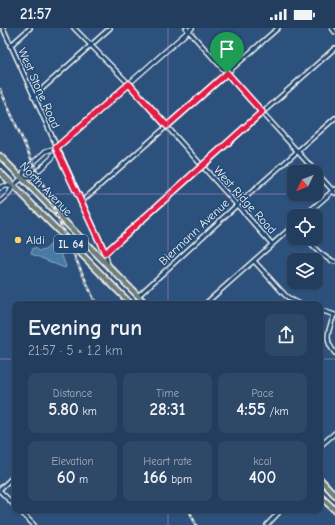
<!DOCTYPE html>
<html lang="en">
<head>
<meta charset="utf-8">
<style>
  body { margin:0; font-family:"Comic Neue",sans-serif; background:#2e4867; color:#f1f3f6; height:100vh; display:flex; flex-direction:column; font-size:15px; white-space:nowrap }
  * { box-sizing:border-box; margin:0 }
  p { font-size:13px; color:#a2aebc }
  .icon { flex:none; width:22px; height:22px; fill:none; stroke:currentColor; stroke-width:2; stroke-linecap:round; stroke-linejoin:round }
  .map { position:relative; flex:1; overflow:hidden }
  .details { position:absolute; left:12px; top:273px; width:311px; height:212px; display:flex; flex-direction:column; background:#223d5e; border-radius:8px; box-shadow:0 1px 3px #0004,0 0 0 1px #3f5673 }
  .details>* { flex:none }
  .needle { width:26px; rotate:227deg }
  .fabs { position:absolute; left:287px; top:137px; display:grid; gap:8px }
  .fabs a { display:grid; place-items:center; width:36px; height:36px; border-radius:8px; background:#223d5e; box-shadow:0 1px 3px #0004,0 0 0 1px #3f5673; font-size:20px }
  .pin { position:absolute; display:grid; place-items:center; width:34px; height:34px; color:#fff; margin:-41px -17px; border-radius:50% 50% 50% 0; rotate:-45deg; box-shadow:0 0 4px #0007 }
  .pin .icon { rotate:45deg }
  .round { display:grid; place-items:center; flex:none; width:42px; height:42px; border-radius:8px; background:#2e4867 }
  .headline { display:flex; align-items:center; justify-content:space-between; height:68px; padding:0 16px }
  h1 { font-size:22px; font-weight:700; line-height:30px }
  .metrics { display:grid; grid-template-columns:repeat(3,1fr); gap:6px; height:68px; padding:4px 16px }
  .metrics div { display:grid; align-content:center; border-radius:8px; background:#2e4867; text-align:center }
  .metrics b { font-size:17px; font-weight:700 }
  .metrics small { font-size:11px; font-weight:400 }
  .metrics p { font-size:11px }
  .status { display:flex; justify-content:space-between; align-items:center; height:28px; padding:0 20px; background:#223d5e; direction:ltr }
  .status svg { height:11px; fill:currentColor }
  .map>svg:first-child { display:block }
  .water { fill:#477aa5; stroke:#8caac0 }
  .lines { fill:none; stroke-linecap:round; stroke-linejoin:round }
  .minor-casing { stroke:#f4f1e8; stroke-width:6 }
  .tertiary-casing { stroke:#f4f1e8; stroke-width:6 }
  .primary-casing { stroke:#f4f1e8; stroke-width:8 }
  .minor { stroke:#1f4a7a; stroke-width:3 }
  .tertiary { stroke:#1f4a7a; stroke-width:3.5 }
  .primary { stroke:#6d7e7c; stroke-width:4.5 }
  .rail-casing { stroke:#f4f1e8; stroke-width:2.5 }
  .rail { stroke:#1f4a7a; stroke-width:1; stroke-dasharray:3; stroke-linecap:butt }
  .route-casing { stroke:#fff; stroke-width:8 }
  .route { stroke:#e11d48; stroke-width:5 }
  .grid { fill:none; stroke:#b88ed4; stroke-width:1; stroke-opacity:0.55 }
  .poi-dot { fill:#ffd166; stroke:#1f4a7a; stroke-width:1.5 }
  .labels { text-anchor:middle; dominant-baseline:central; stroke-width:3; stroke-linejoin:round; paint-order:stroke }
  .shield { fill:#1f4a7a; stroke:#b4bfc7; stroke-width:1 }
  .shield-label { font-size:11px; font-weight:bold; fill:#f4f1e8 }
  .street-label { font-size:12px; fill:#f4f1e8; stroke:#1f4a7a }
  .poi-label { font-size:12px; fill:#f4f1e8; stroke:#1f4a7a; text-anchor:start }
</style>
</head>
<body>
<div class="status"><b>21:57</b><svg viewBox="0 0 49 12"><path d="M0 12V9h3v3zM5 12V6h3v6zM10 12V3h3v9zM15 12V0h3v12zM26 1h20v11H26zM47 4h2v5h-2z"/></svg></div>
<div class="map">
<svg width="335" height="497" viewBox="0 0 335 497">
  <rect width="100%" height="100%" fill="#2d517d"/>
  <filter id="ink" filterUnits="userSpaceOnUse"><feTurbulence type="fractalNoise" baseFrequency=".025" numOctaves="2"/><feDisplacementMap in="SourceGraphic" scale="8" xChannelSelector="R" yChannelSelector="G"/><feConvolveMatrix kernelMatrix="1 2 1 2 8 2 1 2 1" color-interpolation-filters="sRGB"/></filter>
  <g filter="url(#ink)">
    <path class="water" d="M53 214 55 215 61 225 66 239 65 240C53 236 43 230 31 226L33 220H36L39 223 45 222Z"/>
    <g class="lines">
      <g class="minor-casing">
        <path id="minor" d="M3 0 105 225 108 236
          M74 0 129 56 272 216
          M186 0 335 165
          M332 0 335 4
          M10 18 30 0
          M33 69 110 0
          M81 174 278 0
          M304 188 335 161
          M305 210C314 220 322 229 335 234
          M105 225 335 20
          M254 233 285 267 290 271 300 276
          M138 268 237 177 335 90
          M205 276 294 197
          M320 282 335 287
          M334 287C329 302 323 311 335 325
          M320 418 335 405
          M0 461 15 447
          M0 463 15 478
          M19 482 34 497
          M267 497 281 482"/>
      </g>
      <g class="tertiary-casing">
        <path id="tertiary" d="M22 150H30L52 130 56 120
          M0 160 3 158H13
          M0 174 9 166 13 158 22 150 24 143 46 123 56 120 192 0"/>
      </g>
      <g class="primary-casing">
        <path id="primary" d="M0 128 146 276
          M0 144 131 276
          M320 451 335 467
          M320 468 335 482"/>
      </g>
      <use href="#minor" class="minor"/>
      <use href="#tertiary" class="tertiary"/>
      <use href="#primary" class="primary"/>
      <g class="rail-casing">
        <path id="rail" d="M0 61 96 276
          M189 482 196 497"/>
      </g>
      <use href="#rail" class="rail"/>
    </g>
  </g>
  <g class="lines" filter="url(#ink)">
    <g class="route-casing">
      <path id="route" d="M227 45 262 84 105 225 56 120 129 56 167 98Z"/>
    </g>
    <use href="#route" class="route"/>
  </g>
  <path class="grid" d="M168 0V276M0 166H294M316 166H335M0 331H15M320 331H335M168 482V497"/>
  <circle class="poi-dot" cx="18" cy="212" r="4"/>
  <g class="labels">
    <rect class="shield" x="54" y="207" width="34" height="18" rx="3"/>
    <g class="shield-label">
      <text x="71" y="216">IL 64</text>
    </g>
    <g class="street-label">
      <text transform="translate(39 60) rotate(66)">West Stone Road</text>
      <text transform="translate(46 161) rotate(46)">North Avenue</text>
      <text transform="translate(245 172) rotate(48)">West Ridge Road</text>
      <text transform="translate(194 204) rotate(-43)">Biermann Avenue</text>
    </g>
    <g class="poi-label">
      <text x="26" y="212">Aldi</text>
    </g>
  </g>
</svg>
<div class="fabs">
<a><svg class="needle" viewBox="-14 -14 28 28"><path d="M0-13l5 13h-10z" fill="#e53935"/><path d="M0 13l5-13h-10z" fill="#a2aebc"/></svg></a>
<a><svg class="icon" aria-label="locate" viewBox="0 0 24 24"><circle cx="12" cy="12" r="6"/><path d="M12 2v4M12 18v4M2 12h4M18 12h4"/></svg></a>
<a><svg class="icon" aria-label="layers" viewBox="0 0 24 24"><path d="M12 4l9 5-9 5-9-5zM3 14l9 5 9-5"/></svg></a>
</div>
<div class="pin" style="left:227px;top:45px;background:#1e9e55"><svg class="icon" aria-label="arrive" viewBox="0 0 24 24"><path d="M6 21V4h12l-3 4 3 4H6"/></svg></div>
<section class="details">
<div class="headline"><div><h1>Evening run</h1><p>21:57 · 5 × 1.2 km</p></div><a class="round"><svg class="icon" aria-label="share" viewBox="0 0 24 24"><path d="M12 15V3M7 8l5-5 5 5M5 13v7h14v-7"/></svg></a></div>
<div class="metrics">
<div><p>Distance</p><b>5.80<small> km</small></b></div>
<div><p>Time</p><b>28:31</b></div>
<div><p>Pace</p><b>4:55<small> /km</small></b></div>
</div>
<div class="metrics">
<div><p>Elevation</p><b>60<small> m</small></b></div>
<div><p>Heart rate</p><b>166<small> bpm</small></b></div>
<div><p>kcal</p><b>400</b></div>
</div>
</section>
</div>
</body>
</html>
